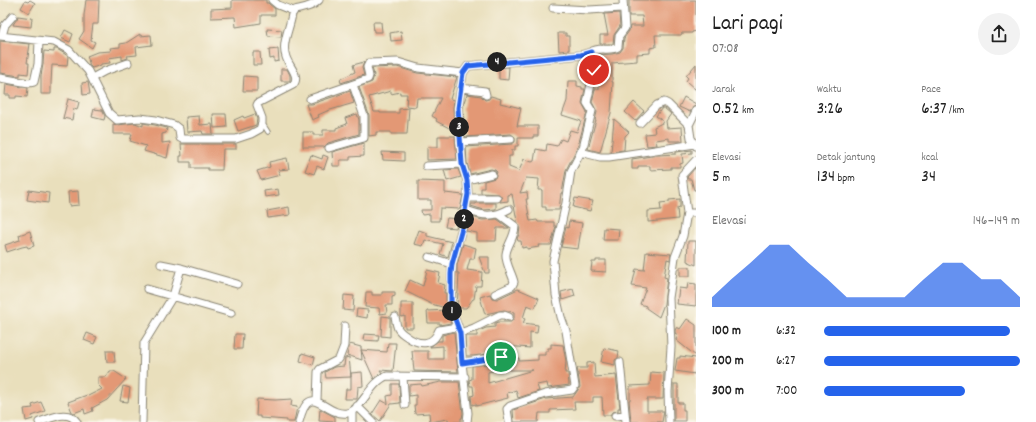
<!DOCTYPE html>
<html lang="id">
<head>
<meta charset="utf-8">
<style>
  body { margin:0; font-family:Dekko,sans-serif; background:#f2f2f2; color:#222; height:100vh; display:flex; flex-direction:column; font-size:15px; white-space:nowrap }
  * { box-sizing:border-box; margin:0 }
  p { font-size:13px; color:#767676 }
  .icon { flex:none; width:22px; height:22px; fill:none; stroke:currentColor; stroke-width:2; stroke-linecap:round; stroke-linejoin:round }
  .map { position:relative; flex:1; overflow:hidden }
  .drawer { display:flex; flex-direction:column; background:#fff; width:340px }
  .drawer>* { flex:none }
  .pin { position:absolute; display:grid; place-items:center; width:34px; height:34px; color:#fff; margin:-17px; border:2px solid #fff; border-radius:50%; box-shadow:0 1px 4px #0007 }
  .km { position:absolute; width:20px; height:20px; margin:-10px; border-radius:50%; background:#222; color:#fff; font-size:11px; line-height:20px; text-align:center }
  .round { display:grid; place-items:center; flex:none; width:42px; height:42px; border-radius:21px; background:#f2f2f2 }
  .headline { display:flex; align-items:center; justify-content:space-between; height:68px; padding:0 16px }
  h1 { font-size:22px; font-weight:600; line-height:30px }
  .stats { display:grid; grid-template-columns:repeat(3,1fr); gap:6px; height:68px; padding:4px 16px }
  .stats div { display:grid; align-content:center }
  .stats b { font-size:17px; font-weight:600 }
  .stats small { font-size:11px; font-weight:400 }
  .stats p { font-size:11px }
  .chart { height:112px; padding:8px 16px }
  .chart p { display:flex; justify-content:space-between }
  .chart svg { width:100%; height:72px; margin-top:4px; fill:#2563eb; opacity:.7 }
  ul { padding:0 16px; list-style:none; font-size:13px }
  li { display:grid; grid-template-columns:64px 48px 1fr; align-items:center; height:30px }
  li i { height:10px; border-radius:5px; background:#2563eb }
  main { display:flex; flex:1; min-height:0 }
  .map>svg:first-child { display:block }
  .building { fill:#e39874; fill-rule:evenodd }
  .lines { fill:none; stroke-linecap:round; stroke-linejoin:round }
  .lane-casing { stroke:#8a8574; stroke-width:5.5 }
  .street-casing { stroke:#8a8574; stroke-width:9 }
  .lane { stroke:#fff; stroke-width:3.5 }
  .street { stroke:#fff; stroke-width:7 }
  .route-casing { stroke:#fff; stroke-width:8 }
  .route { stroke:#2563eb; stroke-width:5 }
</style>
</head>
<body>
<main>
<div class="map">
<svg width="696" height="422" viewBox="0 0 696 422">
  <rect width="100%" height="100%" fill="#fbf7ec"/>
  <filter id="ink" filterUnits="userSpaceOnUse"><feTurbulence type="fractalNoise" baseFrequency=".025" numOctaves="2"/><feDisplacementMap in="SourceGraphic" scale="8" xChannelSelector="R" yChannelSelector="G"/><feConvolveMatrix kernelMatrix="1 2 1 2 8 2 1 2 1" color-interpolation-filters="sRGB"/></filter>
  <filter id="wash" filterUnits="userSpaceOnUse"><feTurbulence type="fractalNoise" baseFrequency=".012" numOctaves="4" result="noise"/><feDisplacementMap in="SourceGraphic" scale="16" xChannelSelector="R" yChannelSelector="G"/><feGaussianBlur stdDeviation="0.9" result="paint"/><feColorMatrix in="noise" values="0 0 0 0 0 0 0 0 0 0 0 0 0 0 0 0 0 1.4 0 .05"/><feComposite in="paint" operator="in"/></filter>
  <g filter="url(#wash)">
    <rect width="100%" height="100%" fill="#e9dfbc"/>
    <g id="blocks">
      <path class="building" d="M30 0 35 3 29 13 21 8 25 1 28 2Z
        M86 0H99L98 24H93L91 40 95 42 92 48 79 39 84 31V15Z
        M232 0H266V3H268L275 9V15H261V23L236 27 235 17 211 18V9L232 8Z
        M629 0H696V31L692 32V33H682L681 35H655L656 47 650 48V53L637 54V61L612 63V82H613L611 113 600 152 588 149 596 120H595L597 112 592 102 595 89H599V69L597 55 612 54 620 52 623 48 624 38 629 31 630 26H643L642 16H629Z
        M619 13 620 26 614 35 613 44H600V35H608L604 14Z
        M18 16 32 18 31 27 13 25 14 23 17 19Z
        M373 22H381L382 32H374Z
        M267 29 282 30 281 37 268 36Z
        M65 30 73 34 70 42 61 38Z
        M401 31 402 40 391 41 390 33Z
        M558 33H566V36H569V50L559 51Z
        M140 34V36L151 35 152 45 136 47 137 55 127 56 128 58 122 60V56L109 58 110 63 101 64V65L92 68 90 66 87 56 97 52 111 51 110 48 120 47V44L126 43Z
        M0 41 30 44 27 63H29L28 74 20 73V76L0 73Z
        M54 49H57L68 56 67 66 52 65 51 83V94H41V76L43 64 44 51 54 52Z
        M278 49 279 61 274 62V58L270 59 269 50Z
        M253 52H260L261 65H253Z
        M364 62 362 68 364 75 341 83 340 79 355 72 353 65Z
        M696 64V90L686 81 688 78 686 76Z
        M397 67 417 73 457 77 450 99 454 100 453 108 454 122 451 129 436 121 437 119 432 116 441 98H417L416 107 406 106 407 94H400V92L391 94V91L369 97 374 112H380V113H399V109L409 108 407 134H391V132H376V135L369 136V115L359 87 372 82 374 75 372 68Z
        M506 67H509L508 80 499 79V68Z
        M281 69H287L290 75V81H281Z
        M244 76 257 77V91H243Z
        M568 81H577V86L582 87V89H585L582 103 587 112 578 146 566 170 562 193H561L559 210H546V207H542V190H538L539 179 526 178 520 193 527 192 528 199H526L530 221 537 220 538 222H554V226H556L551 245H538L539 247 527 249V247L522 248 521 241H518L517 238 519 235 520 226 517 221 512 194 508 195V201L500 202 502 198 499 194 481 193V188H484V181L495 178 497 172 495 170 491 169 470 174 467 163 466 147 512 144 515 142V137L511 134 465 137 463 108 464 102 467 94 481 96 485 100 489 99 491 96 501 99 500 103 521 108 517 126H538V136H533V138H518V146H515V150H512V156H509V167L519 171 524 159 532 162 534 161 536 149 546 151 547 144 557 146 561 139 566 141 570 130 577 132 581 121 562 115 567 101Z
        M88 82 90 94 83 95 82 83Z
        M6 84 28 88 27 97 16 96V98H10V95H5Z
        M350 91 354 103 327 111 318 115 319 117 312 120 306 104H312Z
        M684 97 696 104V106L693 107 690 112 679 107Z
        M68 99 79 102 77 110 74 109 72 120 63 118Z
        M634 102 644 111 635 121 625 112Z
        M662 108H664L671 114 666 121 667 128 682 127 683 141H669V138L656 140 657 145 647 146 645 134 655 133 654 127 664 122 656 116Z
        M94 109 102 110 105 116 104 120 92 117Z
        M213 114H226L227 127 214 128Z
        M255 114 257 119 256 125 238 131 234 120 243 116 244 118Z
        M357 114 359 120V134L328 143 324 147H303V132H313V135H323V130H336V128L347 124 345 118Z
        M199 116 200 125 212 124 213 134H203L202 131 187 132 186 117Z
        M614 119 629 132 625 136 624 150 611 152Z
        M135 123 143 126V123L155 125 167 128 166 133 162 134V143L170 142 167 158 144 151 146 146 130 141 132 134H113V124L117 125Z
        M438 136H455L457 159 427 160V147H438Z
        M364 143V156L350 157V160H340V166H333L332 152Z
        M181 144H236V149H223L222 170H208V168H191V162H180V156H182Z
        M692 150V153L682 154 683 163 680 164V167H671V169L650 170V166H638V169H632V159L658 155 676 154V152Z
        M382 152 404 153V161L383 160Z
        M311 155 322 159 323 155 328 157 324 169 317 166 314 174 305 171Z
        M287 158 289 169 278 170 280 175 261 180 257 171 270 167 269 162Z
        M696 167V190H694L691 179H688L687 177Z
        M458 169 461 177 447 181 444 170Z
        M418 181 445 182V193L463 195 460 209 440 208 439 221H430V214L422 215 421 210H431V200H418Z
        M278 189 279 195 265 197 264 191Z
        M29 190 49 193 48 203 27 200Z
        M78 191 79 205 69 206 68 192Z
        M575 198 593 201 590 211 573 207Z
        M680 199V207L677 208 678 219 648 222V211L661 210 660 203 669 202V200Z
        M476 203H496V209L484 210 471 206V204H476Z
        M289 207 290 215 268 218 267 211Z
        M469 216 482 220 497 219 509 228H497L496 241H477V233L466 231Z
        M447 218 458 219 456 228 445 227Z
        M569 221 582 223 578 249 561 247 566 227 568 228Z
        M604 228 619 229 618 240H603Z
        M419 230 427 233V236L452 242 448 257 440 254 443 244 425 240 423 246 414 244Z
        M30 231 34 246 28 248 27 246 22 247 7 252 5 245 20 240 19 235Z
        M688 241H696V265L687 261Z
        M463 244 476 248 474 259H470L467 270 482 272 481 286H476L474 299H473L466 308H457L459 273H457V265Z
        M646 252 671 254 670 260 667 259 664 277 667 278 664 304 659 317 646 308V306L640 304 646 288 632 286 636 269 644 270Z
        M479 257H489V273H485Z
        M596 260H606V272L591 271 592 262H596Z
        M680 267H690V276H680Z
        M427 270 440 273 438 283 445 285 444 293H446V308L431 304 405 291 410 280 423 286Z
        M688 283 696 284V306L677 304 679 288 687 289Z
        M518 289 539 298 535 308 527 305 523 318 525 319 523 323 538 325 537 333 530 332V348L506 346V348H501V352L473 356H466L465 336H477V332L486 328 495 327V323L498 322H511L514 318V312L504 310 485 314 480 297 490 294 492 298 497 299Z
        M573 289 575 296 562 300 561 292Z
        M366 292H372V295H382V292H395V296L392 297V305H386L387 313 380 314 379 308 365 307Z
        M344 295 354 296 353 311 343 310Z
        M401 303H413V328H405V316L401 317Z
        M357 309 368 310 367 318 356 316Z
        M447 310 451 323 440 325V323H428L427 311Z
        M382 316 390 317V337L381 336Z
        M687 319 696 325V356L676 340 678 335 675 333V330L677 327 680 329Z
        M454 332 458 372 414 371 412 351H428V359H443V346L430 347 438 341H442V335Z
        M87 333 97 337 94 344 84 340Z
        M235 334H243L242 349H234Z
        M364 334 379 335 378 341 363 340Z
        M388 343H396L393 371 380 370 382 373 374 379 361 350 387 352Z
        M350 344 361 347 362 360 347 355Z
        M551 344 563 345 566 361 565 373H568L569 385 548 388 547 383 537 385 539 391 518 398 516 390 507 393 508 398 476 406V404L472 405 471 396 474 395 473 386H470L469 380 472 379V366L502 362 506 359 519 358V361L538 360V355H545V351H548V348H551ZM497 368H509V370H533L488 383V372L497 370Z
        M604 348 619 351 618 358 615 360V365L601 362Z
        M106 351H114L115 362H107Z
        M302 353 315 357 313 365 300 361Z
        M680 356 696 358 695 374 675 371 677 358H680Z
        M349 357 351 377 326 378 325 372 334 367 344 366 345 358Z
        M594 362 595 377 616 375 620 408H618V411L612 412 610 415H603L602 397H593V402H574L575 409 550 410V413H539L538 422H514L513 410 546 399 573 397 580 387 577 368H587V363Z
        M110 371H114L126 379 107 400 92 408 93 411 85 414 84 409 74 413 72 412 68 402 87 395 88 396 102 389 98 385V377H106Z
        M362 372 363 386 358 387 357 399H345L346 389H351V373Z
        M651 372 664 373 663 399H647V411H664L662 422H631L629 400H630V386L650 385Z
        M441 382H459L463 413 462 418H461V422H449L448 419 430 422 429 413 415 414 414 405H416V395L409 396V385L421 384 422 386Z
        M392 384H399L400 403 391 404 380 421 372 414 381 400 388 404 387 396 392 395Z
        M674 384H678V403H683V410H685V421H674Z
        M123 386 130 388 128 402 120 401Z
        M257 399 275 400 292 399 291 406 297 407 294 422H287V420L260 418V416H256Z
        M41 402 45 411 32 416 33 419 26 421 24 409 33 408 32 405Z
        M320 409 335 417V422L319 421Z"/>
    </g>
  </g>
  <g filter="url(#ink)">
    <use href="#blocks" fill-opacity="0" stroke="#8a8574" stroke-width="1"/>
    <g class="lines">
      <g class="lane-casing">
        <path id="lane" d="M263 124 268 132"/>
      </g>
      <g class="street-casing">
        <path id="street" d="M272 0 278 5 293 11
          M553 8 589 10 623 8
          M0 36 54 42 69 50 88 71 109 113 117 120 140 118 156 120 174 125 179 129 180 138 182 139H236L251 134 260 129 262 123V118L257 105 258 103 293 85C301 76 289 67 286 57 281 44 290 28 292 14L295 10C303 8 313 7 319 0
          M2 36 5 25 13 16
          M0 78 29 83 34 82 38 64 39 41
          M92 78 105 71 128 63
          M461 88 485 91 486 95
          M310 99 368 79 369 76 367 67 369 63 398 62 418 68 463 73
          M640 123 657 105 664 102 668 104 689 125
          M460 142 511 139
          M696 146 691 138 689 125 696 111
          M329 148 364 138V116L353 85
          M580 152 600 157H609L695 144
          M426 166 462 164
          M467 180 492 174
          M468 198H497
          M466 210C483 216 493 218 509 209
          M687 213H696
          M429 257 452 264
          M161 264 181 268
          M147 289 231 313
          M495 294 512 286 514 282C512 273 505 263 506 254 507 245 515 237 515 226L500 215
          M395 317C396 320 396 324 397 326 398 331 402 333 406 336 418 345 433 347 439 330L451 328 458 326
          M460 333 474 328 500 315H504L509 317
          M620 362 626 422
          M462 363 501 357
          M403 377 405 405
          M317 400 318 372 320 369 339 359 344 346 345 326
          M357 406 373 422
          M615 416 625 415
          M39 422C52 418 68 409 77 422
          M142 422 144 343 173 296 181 268 237 284
          M299 422C310 378 325 417 347 413 361 411 370 382 387 376L465 377
          M352 422V412
          M467 422 468 413 461 355 460 333 451 308 452 264 462 228 468 194 467 180 462 164 458 108 463 73 468 66 581 55 591 52
          M509 422 507 409 510 406 545 394 572 390 575 386 566 331 561 317 556 295 553 261 566 203 571 171 583 148 592 111 587 103 594 70 591 52C599 46 610 52 618 47L619 36 625 28 623 0
          M669 422 668 392 671 347 669 298 675 257 683 236 687 213 682 175 696 160"/>
      </g>
      <use href="#lane" class="lane"/>
      <use href="#street" class="street"/>
    </g>
  </g>
  <g class="lines" filter="url(#ink)">
    <g class="route-casing">
      <path id="route" d="M501 357 462 363 460 333 451 308V274L452 264 462 228 468 194 467 180 462 164 458 108 463 73 468 66 581 55 591 52 594 70"/>
    </g>
    <use href="#route" class="route"/>
  </g>
</svg>
<div class="pin" style="left:501px;top:357px;background:#1e9e55"><svg class="icon" aria-label="arrive" viewBox="0 0 24 24"><path d="M6 21V4h12l-3 4 3 4H6"/></svg></div>
<div class="pin" style="left:594px;top:70px;background:#d93025"><svg class="icon" aria-label="check" viewBox="0 0 24 24"><path d="M5 12l5 5 9-10"/></svg></div>
<b class="km" style="left:452px;top:311px">1</b>
<b class="km" style="left:464px;top:219px">2</b>
<b class="km" style="left:459px;top:127px">3</b>
<b class="km" style="left:497px;top:62px">4</b>
</div>
<section class="drawer">
<div class="headline"><div><h1>Lari pagi</h1><p>07:08</p></div><a class="round"><svg class="icon" aria-label="share" viewBox="0 0 24 24"><path d="M12 15V3M7 8l5-5 5 5M5 13v7h14v-7"/></svg></a></div>
<div class="stats">
<div><p>Jarak</p><b>0.52<small> km</small></b></div>
<div><p>Waktu</p><b>3:26</b></div>
<div><p>Pace</p><b>6:37<small> /km</small></b></div>
</div>
<div class="stats">
<div><p>Elevasi</p><b>5<small> m</small></b></div>
<div><p>Detak jantung</p><b>134<small> bpm</small></b></div>
<div><p>kcal</p><b>34</b></div>
</div>
<div class="chart"><p><span>Elevasi</span>146–149 m</p>
<svg viewBox="0 0 160 44" preserveAspectRatio="none"><path d="M0 44V38L10 27L20 17L30 6L40 6L50 17L60 27L70 38L80 38L90 38L100 38L110 27L120 17L130 17L140 27L150 27L160 38V44z"/></svg>
</div>
<ul>
<li><b>100 m</b>6:32<i style="width:95%"></i></li>
<li><b>200 m</b>6:27<i style="width:100%"></i></li>
<li><b>300 m</b>7:00<i style="width:72%"></i></li>
</ul>
</section>
</main>
</body>
</html>
